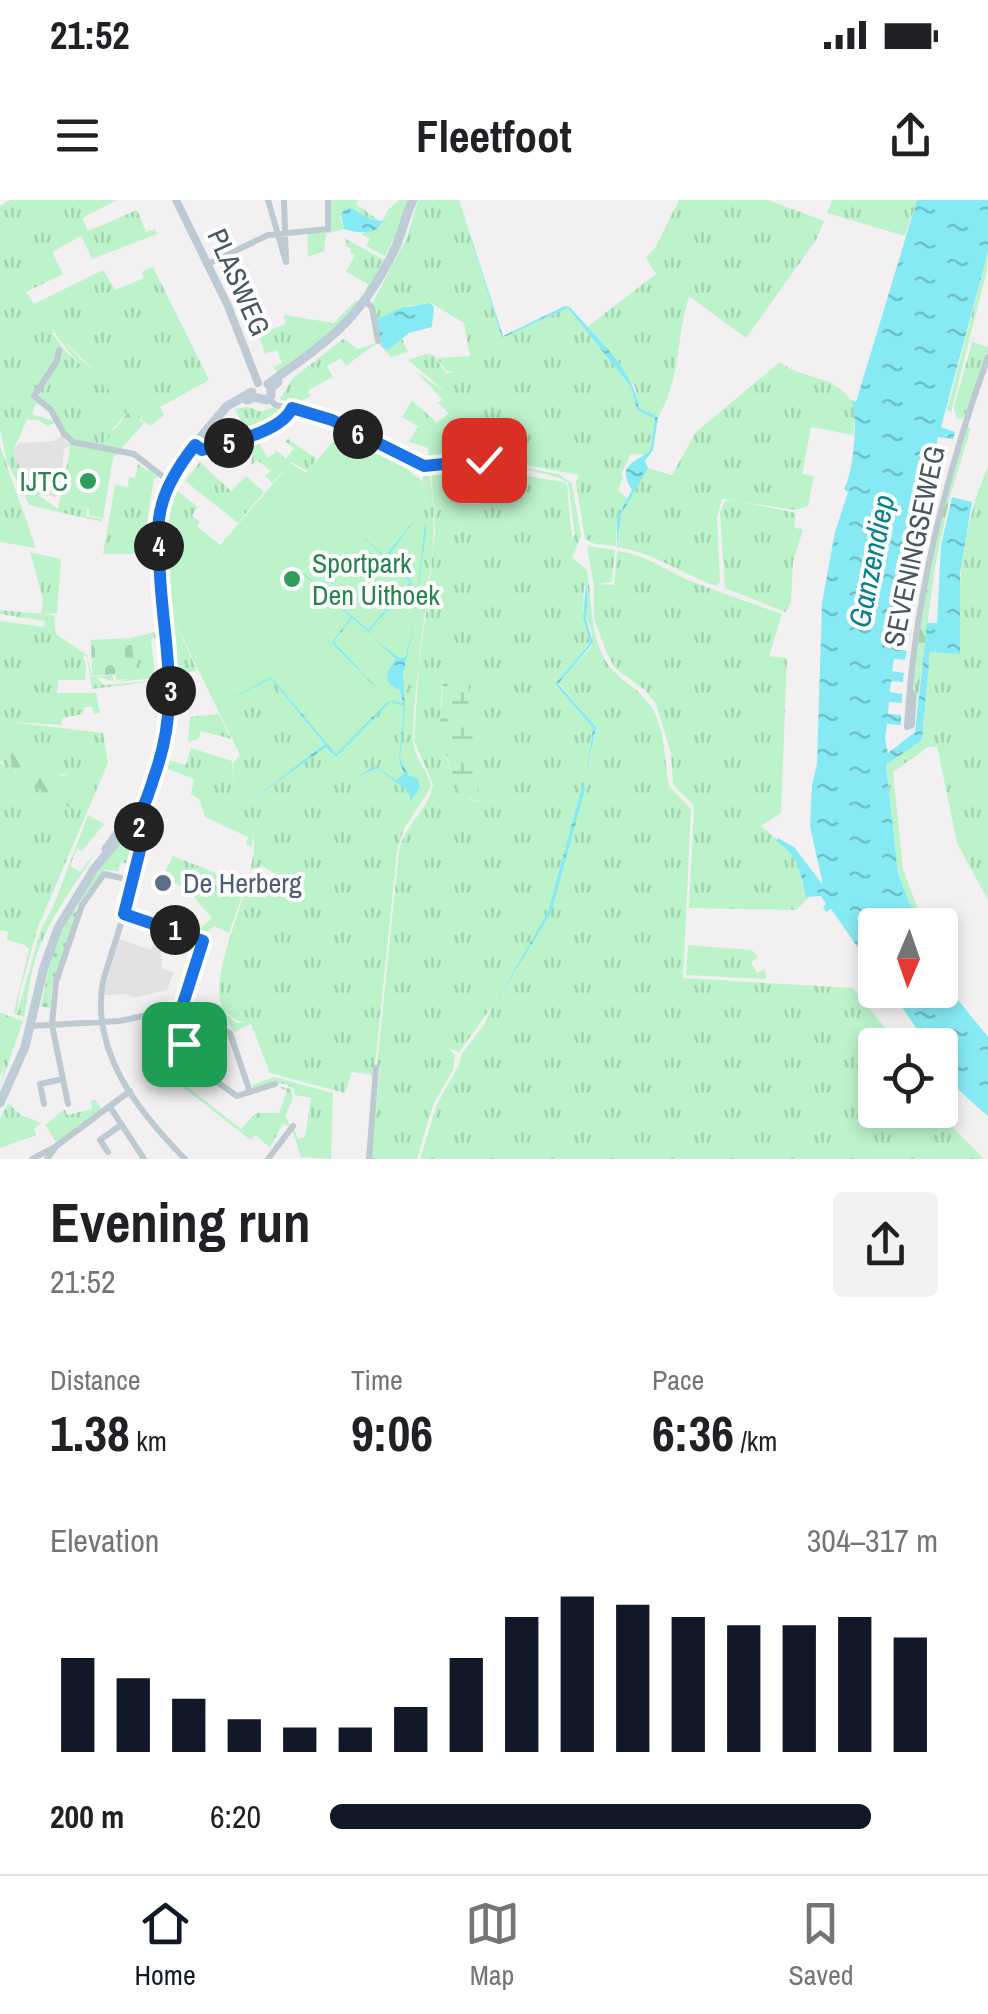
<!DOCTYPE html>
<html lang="en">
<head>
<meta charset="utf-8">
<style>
  body { margin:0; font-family:"Archivo Narrow",sans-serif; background:#f2f2f2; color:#202124; height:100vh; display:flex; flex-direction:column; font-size:38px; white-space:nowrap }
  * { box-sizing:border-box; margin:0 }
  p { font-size:32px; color:#757577 }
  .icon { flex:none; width:55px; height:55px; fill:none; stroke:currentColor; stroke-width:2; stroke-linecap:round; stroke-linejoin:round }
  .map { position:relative; height:959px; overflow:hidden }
  .panel { display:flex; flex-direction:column; background:#fff; flex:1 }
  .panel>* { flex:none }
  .needle { width:65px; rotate:182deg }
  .buttons { position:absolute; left:858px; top:708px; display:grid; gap:20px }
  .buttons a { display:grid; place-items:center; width:100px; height:100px; border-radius:10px; background:#fff; box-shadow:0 5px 15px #0003; font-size:50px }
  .pin { position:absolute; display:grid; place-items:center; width:85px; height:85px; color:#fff; margin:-42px; border-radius:20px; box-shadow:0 5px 15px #0006 }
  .km { position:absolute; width:50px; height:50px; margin:-25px; border-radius:50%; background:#222; color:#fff; font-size:28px; line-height:50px; text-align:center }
  .round { display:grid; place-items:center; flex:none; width:105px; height:105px; border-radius:10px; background:#f2f2f2 }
  .headline { display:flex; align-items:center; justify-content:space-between; height:170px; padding:0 50px }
  h1 { font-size:55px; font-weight:700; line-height:75px }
  .stats { display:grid; grid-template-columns:repeat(3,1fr); gap:15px; height:170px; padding:10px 50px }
  .stats div { display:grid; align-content:center }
  .stats b { font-size:50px; font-weight:700 }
  .stats small { font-size:28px; font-weight:400 }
  .stats p { font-size:28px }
  .chart { height:280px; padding:20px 50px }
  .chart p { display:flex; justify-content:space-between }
  .chart svg { width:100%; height:180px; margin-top:10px; stroke:#111827; stroke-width:6 }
  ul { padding:0 50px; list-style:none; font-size:32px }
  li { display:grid; grid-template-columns:160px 120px 1fr; align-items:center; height:75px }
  li i { height:25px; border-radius:12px; background:#111827 }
  .status { display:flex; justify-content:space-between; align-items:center; height:70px; padding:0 50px; background:#fff; direction:ltr }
  .status svg { height:28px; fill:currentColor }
  header { display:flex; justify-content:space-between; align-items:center; height:130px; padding:0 50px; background:#fff; font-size:45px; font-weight:700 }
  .menu { display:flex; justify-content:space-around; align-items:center; height:140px; border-top:2px solid #e0e0e0; background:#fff; font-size:28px; color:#757577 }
  .menu a { display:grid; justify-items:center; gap:5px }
  .menu .selected { color:#111827 }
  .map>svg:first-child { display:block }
  .education { fill:#e4e1e3 }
  .grass { fill:url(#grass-tufts); fill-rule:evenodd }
  .forest { fill:url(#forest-firs) }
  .wetland { fill:url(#wetland-marsh) }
  .cemetery { fill:url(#cemetery-stones) }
  .garden { fill:url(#garden-dots) }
  .pitch { fill:#bcf3cb }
  .water { fill:url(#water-ripples) }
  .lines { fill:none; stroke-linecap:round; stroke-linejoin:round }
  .minor { stroke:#bdcad1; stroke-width:6 }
  .tertiary { stroke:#bdcad1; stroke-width:8 }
  .secondary { stroke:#bdccd6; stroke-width:9 }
  .route-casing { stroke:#fff; stroke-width:20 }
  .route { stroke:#1a73e8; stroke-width:12 }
  .leisure-dot { fill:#2e9e5b; stroke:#fff; stroke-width:4 }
  .service-dot { fill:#5c6f8a; stroke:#fff; stroke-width:4 }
  .labels { text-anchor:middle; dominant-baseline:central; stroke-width:8; stroke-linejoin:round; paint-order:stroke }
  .street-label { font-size:28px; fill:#475760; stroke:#fff }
  .leisure-label { font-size:28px; fill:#27864d; stroke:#fff; text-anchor:end }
  .service-label { font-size:28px; fill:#4e5e75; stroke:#fff; text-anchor:start }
  .water-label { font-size:30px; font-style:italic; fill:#04828f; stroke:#fff }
</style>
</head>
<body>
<div class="status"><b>21:52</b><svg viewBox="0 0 49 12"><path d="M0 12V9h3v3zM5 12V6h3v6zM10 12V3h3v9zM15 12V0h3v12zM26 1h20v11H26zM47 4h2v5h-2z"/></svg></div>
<header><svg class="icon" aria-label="menu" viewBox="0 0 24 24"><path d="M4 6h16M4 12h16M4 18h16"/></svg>Fleetfoot<svg class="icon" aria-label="share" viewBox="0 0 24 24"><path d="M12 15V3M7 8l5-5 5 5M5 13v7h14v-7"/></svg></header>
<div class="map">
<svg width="988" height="959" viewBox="0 0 988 959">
  <defs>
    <pattern id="grass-tufts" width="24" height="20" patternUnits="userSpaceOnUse" patternTransform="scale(2.5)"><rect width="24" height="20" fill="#bcf3cb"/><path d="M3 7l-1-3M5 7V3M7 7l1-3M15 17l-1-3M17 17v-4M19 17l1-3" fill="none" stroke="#a3d2b1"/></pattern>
    <pattern id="forest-firs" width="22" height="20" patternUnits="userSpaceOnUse" patternTransform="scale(2.5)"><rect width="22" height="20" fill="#bcf3cb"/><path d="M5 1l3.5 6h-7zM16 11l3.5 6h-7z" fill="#a3d2b1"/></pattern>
    <pattern id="wetland-marsh" width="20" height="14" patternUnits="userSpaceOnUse" patternTransform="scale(2.5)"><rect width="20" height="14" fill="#bcf3cb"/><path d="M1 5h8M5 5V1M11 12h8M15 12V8" fill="none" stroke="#a3d2b1"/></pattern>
    <pattern id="cemetery-stones" width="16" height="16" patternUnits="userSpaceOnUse" patternTransform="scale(2.5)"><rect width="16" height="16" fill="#bcf3cb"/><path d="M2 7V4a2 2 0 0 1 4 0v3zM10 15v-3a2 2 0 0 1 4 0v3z" fill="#a3d2b1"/></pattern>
    <pattern id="garden-dots" width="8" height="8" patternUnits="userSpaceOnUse" patternTransform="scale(2.5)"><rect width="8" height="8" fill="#bcf3cb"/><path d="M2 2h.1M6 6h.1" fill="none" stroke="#a3d2b1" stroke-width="1.8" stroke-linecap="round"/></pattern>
    <pattern id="water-ripples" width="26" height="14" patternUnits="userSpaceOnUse" patternTransform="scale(2.5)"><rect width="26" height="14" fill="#86eaf4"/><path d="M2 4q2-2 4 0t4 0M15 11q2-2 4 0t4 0" fill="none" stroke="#6fc0c9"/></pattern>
  </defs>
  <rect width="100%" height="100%" fill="#f3f0f1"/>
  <path class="education" d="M62 236 68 244 67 248H64L60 293 56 297 43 295 24 281 13 251 19 243 54 241Z
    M119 739 151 750 154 742 161 744 162 769 174 772 167 790 134 798 127 794 103 795Z"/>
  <path class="grass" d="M9 0H117L82 18 88 31 137 10 146 32 155 29 157 34 92 59 81 36 52 52 63 74 26 92 34 104 103 70 115 90 144 78 142 72 153 67 209 180 160 207 164 215 151 226 140 219 111 249 71 238 40 200 38 192 57 156 32 197 43 206 36 204 32 214 56 222 48 226 38 220H27L13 251 20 268 18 270 25 281 43 293 38 295 58 309 70 250 67 243 119 253 113 258 73 251 63 304 87 309 86 316 102 319V322L29 305 7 262 0 230V6ZM45 103 65 142 138 213 110 232 131 208 67 153 54 136Z
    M330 0H358L356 4 381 22 360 15 352 8 345 9 340 17 344 29 326 34 324 51 308 57 307 31H327L331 14Z
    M399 0H408L405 16 385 56 366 46 370 39 361 34 381 27 387 11Z
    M418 0H459L502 138 568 108 631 187 637 210 655 219 650 251 645 255 631 254 621 274 623 278 618 290 628 299 617 318 616 346 595 344 585 339 576 282 579 275 490 258 429 265 428 248 409 242 418 226 402 217 412 200 437 223 449 213 438 203 442 199 416 172 446 192 408 160 425 154 434 155 446 174 454 172 446 171 437 158 470 156 464 123 431 103 407 106 391 147 402 139 408 152 391 157 380 145 372 104 407 37Z
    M679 0H768L824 21 816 40 746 138 689 96C676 137 681 180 658 217L639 208 635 187 587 127 656 74 646 58 655 48Z
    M832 0H917L905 36 827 13Z
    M344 38 384 60 364 96 368 84 346 72 355 55 350 53 351 49 346 46Z
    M988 52 987 70 951 212 947 210Z
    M355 101 360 103 346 121 280 174 273 168 282 163 277 150 265 154 259 135 285 124 284 115 334 123Z
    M974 135 973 142 988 147V151L966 216 960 219 956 217 954 207Z
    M343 139 358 149 377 143 346 166 341 158 327 166 333 177 308 190 311 196 292 206 280 199 292 179Z
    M780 162C806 183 837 171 855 208L853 235 811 227 802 274 814 276 808 306 795 310 722 299 717 318 720 382 716 386C682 374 652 352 617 347L621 315 647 268 672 275 696 232Z
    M248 207 261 212 274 207 286 213 284 219 247 235 235 209Z
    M255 237 268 258 277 251 286 259 294 248 285 242 288 239 317 259 307 271 292 262 272 283 265 276 271 271 257 260 251 265 253 251 248 241Z
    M0 246 36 348 0 342Z
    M200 262 231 291 246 276 264 292 238 323 185 281Z
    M138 264 148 271 150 269 158 278H154L144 340 151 342 152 354H103L115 285 128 287 129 277 135 278Z
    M514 266 559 274 572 284 581 336 572 358 587 370C593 401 589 431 605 460 615 477 632 484 644 498 667 522 663 556 669 586L691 609 683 778 853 788 899 845H875V910H936L984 959H420L437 904 460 863 461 855 485 823 493 805 459 852 448 848 455 855 453 870 433 905 417 959H371L380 868 377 865 399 651C404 625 430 609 433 584L414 541 420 450 435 332 431 269 448 268 449 287 456 288 458 303 481 304V294H489L490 287H495V292L512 288 514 274 564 282 567 285 572 338 575 335 568 283 560 278ZM584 385 588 389 586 417 592 434V446L558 483 596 527 587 578 593 528 555 484 590 443 583 417ZM446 469 468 482 469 509 480 534 473 560 478 602H474C439 575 435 510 446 469Z
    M988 266V700L957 643 937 546 928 547 893 572 903 669 924 725H918L898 673 886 565 922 539 930 452 960 453C956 388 962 326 988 266Z
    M423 268 428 269C446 347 414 453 413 537 412 556 428 569 431 587L404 629 397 651 374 875 352 872 345 893 270 873 251 824 234 832 224 812 236 823H243C237 820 227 815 223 809 207 783 244 706 249 674L279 684 282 678 262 666 250 670 254 653 253 631 252 647 246 644 248 637 205 617 199 599 191 594 194 579 163 567 165 559 186 565 191 548 232 561 234 593 233 563 240 555 169 410 197 470 173 477C166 419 150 342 171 286L198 307 192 316 200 322 197 326 220 345 214 352 422 309Z
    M732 300 796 313 794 327 803 330 793 361 791 403 785 412 725 388 720 313 724 302Z
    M587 346 615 350 612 382 597 384 614 385 617 351C645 354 665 370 691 381 721 393 751 403 782 414L769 456 787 458 781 613 761 626 790 650 803 672 801 680 808 698 796 710 689 708 694 606 673 584 671 553 656 504 645 490 616 469 608 456 594 419V386Z
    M30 352 61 359 57 413 41 414 43 399Z
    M0 410 54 415 56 434 87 455 92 477 113 475V481L97 477 103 485 166 480 92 489 87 458 83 454 86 467 85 480H58L57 493H96L100 513 94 514 92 507H84L83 514 62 518 61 525 10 522 103 533 108 563 38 727 19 795 17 814 41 729 53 707 88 615 104 624 82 651 77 648 70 666 80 672 97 650C76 684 50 716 37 754 30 774 28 796 24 817L15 814 14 812 29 749 25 745 7 740 8 732 1 730 0 732V563L6 566 0 560V421L44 427 45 421 0 414ZM14 570 74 575 78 611 17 576Z
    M158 431 159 437 151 439 155 475 165 474V477L116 482 136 477 131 438Z
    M219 514 231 539 201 531 198 539 188 542 190 517Z
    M127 634 140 635 133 666 121 662 118 671 104 670 74 710 45 775C61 720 92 677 127 634Z
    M173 656 246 685 229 733 214 726 202 736 197 731 212 718 186 688 162 678Z
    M688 745 752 750 758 757 751 762 757 773 765 769 766 779 686 775Z
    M0 813 23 821 0 887 5 865 0 876Z
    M181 848 191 869 178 879 241 929 256 913H279L287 891 277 886 291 889 293 898 285 916 291 927 283 924 270 947 272 949 255 935 251 940C216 915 184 885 149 864L180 853 171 851Z
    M274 877 333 893 331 959 301 957 292 930 294 928 298 939 305 937 311 898 295 895 293 888C280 880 267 883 253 888L252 885Z
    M91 900H95L103 910 57 943 45 925 65 909 67 915 92 909Z
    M8 903 21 915 41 923 34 929 36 935 0 948V919Z"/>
  <path class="forest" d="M45 103 65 142 79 158 143 212 115 240 138 219 144 223 120 250 103 245 131 208C89 173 63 156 40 104Z
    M965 226 971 228 950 296 935 367 913 533 915 487 911 485 930 361Z
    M11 548 44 554 61 576 97 569 78 612 17 576 9 553Z"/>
  <path class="wetland" d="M448 469 468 482 469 509 480 534 473 560 480 596 476 602 458 590 442 543 440 524 444 470Z"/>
  <path class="cemetery" d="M131 438 136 478 116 480 115 474 92 476 91 440Z"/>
  <path class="garden" d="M74 710 78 711 52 785 50 808 41 807 50 761Z"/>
  <path class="pitch" d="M343 230 387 253 422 281 425 331 414 427 399 477 404 504 389 502 336 555 272 478 216 506 168 405 167 316 215 351 291 263 306 273Z
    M72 251 113 258 103 318 89 315V309L63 304Z"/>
  <path class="water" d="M459 0 503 136 565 106 570 107C594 136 634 169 639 208L658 217 653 250 645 261 648 268 621 315 617 347V318L632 290C616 265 634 263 650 251L655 219 637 210 631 187 568 108 502 138Z
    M917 0H988V52L941 227 955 232 953 239 938 237 936 247 949 252 946 261 934 258 930 273 943 276 941 282 926 280 923 290 937 294 934 303 920 301 917 313 931 317 928 327 914 324 911 338 924 341 923 347 910 345 907 357 921 360 919 369 906 367 904 379 917 381 916 391 903 390 901 398 904 403 914 404 913 413 899 412V424L911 426 910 435 896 434 895 449 907 451 905 460 894 459 892 471 904 473 903 482 891 481 890 492 902 494V503L889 502 888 514 901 515V525L887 524 885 539 888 553 915 532 927 423H937L941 346 952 297 972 302 960 373V454L930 452 922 540 886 565 898 673 918 725H875V772L831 709 826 712 823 707 826 704 821 696 806 697C800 673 800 657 776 641L778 638 794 647 823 685 810 626 812 585 817 564 822 403 835 332 848 292 844 289C853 275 859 216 851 200L856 202Z
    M352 8C361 15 370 20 382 21L384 16C382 36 359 34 344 29L341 14 345 9Z
    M430 103 434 107 432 127 409 133 388 150 382 147 377 121 379 118 401 108Z
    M416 318 387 358 411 381V384L369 431 373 436 352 418 334 442 384 496 333 444V441L351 417 287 359 368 430 410 382 360 335 385 356Z
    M425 322 426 330 414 425 403 473 405 508 400 559 408 575 418 579 420 588 410 602V593L377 568 355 578 375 566 396 580 404 574 399 560 404 506 390 502 336 557 326 547 249 602 325 544 271 479 222 503 271 477 336 554 388 501 403 503 400 490C381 483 386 472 396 459L375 439 399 458H405L414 425Z
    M586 384 588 395 586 419 593 443 558 484 596 527 586 578 593 528 555 484 590 443 583 417Z
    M583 583 585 589 551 713 496 802 548 712Z
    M940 772 958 800 988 837V916C965 895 940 880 940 845H923L926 842 890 790H940Z"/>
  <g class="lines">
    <path class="minor" d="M268 0 286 62 284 0
      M208 64 268 35 328 29V0
      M365 100 372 108 378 141
      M59 150 57 161 34 196 51 210 64 234 73 242 134 254 170 282
      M268 199 276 205 332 220 424 266 480 261 515 264
      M195 245 201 250C226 243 281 233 292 208
      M907 527C914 400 945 276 988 157
      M907 527 912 525 913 495 910 489
      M130 621 144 635 138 669 103 781C90 852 138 911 185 959
      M124 714 198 737
      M171 811 183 844 223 830 230 833 250 892
      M31 826 120 821 183 807 203 741 178 712 174 710 168 728
      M183 844 191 864 237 896 275 884
      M44 904 40 884 63 879
      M68 904 52 825 56 782 82 705 104 674 134 681
      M110 907 144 959
      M108 952 100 940 121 925
      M32 959 55 947 130 891
      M47 959 55 948
      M268 959 293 926
      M369 959 376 868"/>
    <path class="tertiary" d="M176 0 228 106 258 183"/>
    <path class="secondary" d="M268 184C332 138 362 119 397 44 403 29 406 14 413 0
      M247 200 254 197 266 200 271 196V188L278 182
      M106 649 144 598
      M0 903 25 847 44 767 58 728 94 669 144 608 164 548 171 493 159 357 162 291 173 270 227 206 252 192"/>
  </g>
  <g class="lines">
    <g class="route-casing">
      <path id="route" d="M184 844 171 811 182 807 203 741 124 714 144 634 134 623C145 607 149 592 155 574 181 501 164 449 160 375 159 355 156 333 160 313 164 289 180 264 195 245L202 250C226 243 281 233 292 208L332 220 424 266 484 260"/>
    </g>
    <use href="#route" class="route"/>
  </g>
  <g class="leisure-dot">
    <circle cx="88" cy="281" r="10"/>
    <circle cx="292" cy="379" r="10"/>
  </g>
  <circle class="service-dot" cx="163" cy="683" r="10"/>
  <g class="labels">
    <g class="street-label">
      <text transform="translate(239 82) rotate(66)">PLASWEG</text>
      <text transform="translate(914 346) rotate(-78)">SEVENINGSEWEG</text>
    </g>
    <g class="leisure-label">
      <text x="68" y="281">IJTC</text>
      <text x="312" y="363" text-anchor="start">Sportpark<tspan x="312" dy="32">Den Uithoek</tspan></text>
    </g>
    <g class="service-label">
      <text x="183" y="683">De Herberg</text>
    </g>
    <g class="water-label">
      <text transform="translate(871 361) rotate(-79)">Ganzendiep</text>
    </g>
  </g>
</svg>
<div class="buttons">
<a><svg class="needle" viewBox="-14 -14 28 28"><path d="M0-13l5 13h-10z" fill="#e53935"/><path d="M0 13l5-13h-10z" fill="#757577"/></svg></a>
<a><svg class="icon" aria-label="locate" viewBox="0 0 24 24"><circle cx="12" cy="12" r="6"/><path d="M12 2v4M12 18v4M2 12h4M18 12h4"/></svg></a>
</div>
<div class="pin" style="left:184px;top:844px;background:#1e9e55"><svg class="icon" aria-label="arrive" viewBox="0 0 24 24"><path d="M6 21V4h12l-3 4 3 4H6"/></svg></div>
<div class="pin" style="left:484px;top:260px;background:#d93025"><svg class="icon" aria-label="check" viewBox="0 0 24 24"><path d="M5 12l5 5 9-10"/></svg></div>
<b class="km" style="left:175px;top:730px">1</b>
<b class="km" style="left:139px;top:627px">2</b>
<b class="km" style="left:171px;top:491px">3</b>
<b class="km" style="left:159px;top:346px">4</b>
<b class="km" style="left:229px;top:243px">5</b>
<b class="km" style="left:358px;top:234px">6</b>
</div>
<section class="panel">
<div class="headline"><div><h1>Evening run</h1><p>21:52</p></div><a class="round"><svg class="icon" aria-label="share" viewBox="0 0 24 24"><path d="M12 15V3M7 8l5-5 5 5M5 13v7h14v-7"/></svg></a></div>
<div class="stats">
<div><p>Distance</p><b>1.38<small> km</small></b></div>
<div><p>Time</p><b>9:06</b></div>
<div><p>Pace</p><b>6:36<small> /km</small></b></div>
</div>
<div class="chart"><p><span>Elevation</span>304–317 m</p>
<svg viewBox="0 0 160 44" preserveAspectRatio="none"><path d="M5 44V21M15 44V26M25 44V31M35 44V36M45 44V38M55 44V38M65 44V33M75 44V21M85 44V11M95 44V6M105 44V8M115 44V11M125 44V13M135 44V13M145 44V11M155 44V16"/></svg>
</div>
<ul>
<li><b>200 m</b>6:20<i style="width:89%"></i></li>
</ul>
</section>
<nav class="menu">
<a class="selected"><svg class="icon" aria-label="home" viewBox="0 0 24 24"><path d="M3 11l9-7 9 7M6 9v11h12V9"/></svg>Home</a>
<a><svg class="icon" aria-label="map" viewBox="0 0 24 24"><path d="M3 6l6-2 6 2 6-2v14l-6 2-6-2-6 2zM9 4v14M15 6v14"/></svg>Map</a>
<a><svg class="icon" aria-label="saved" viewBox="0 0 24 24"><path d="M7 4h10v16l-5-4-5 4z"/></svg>Saved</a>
</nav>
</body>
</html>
